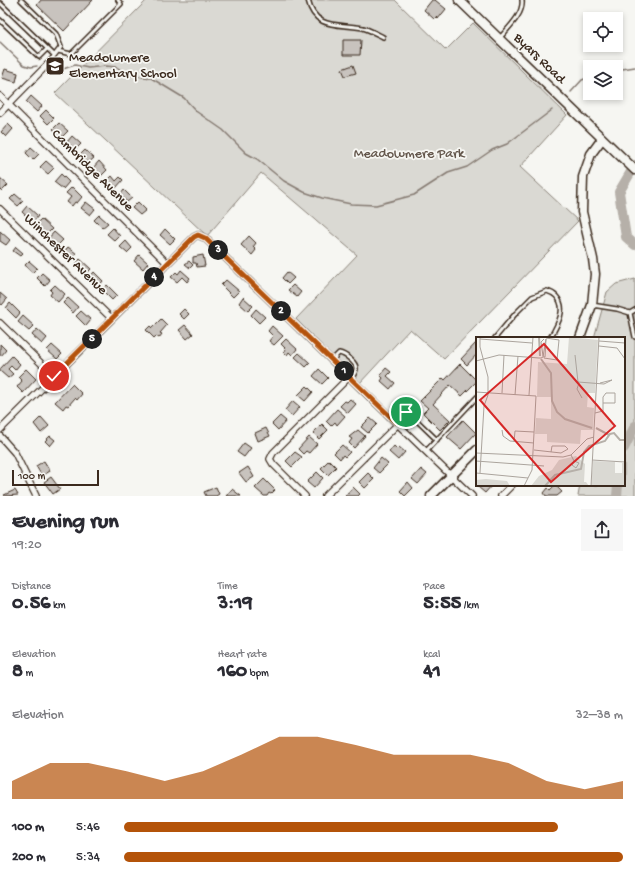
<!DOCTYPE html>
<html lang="en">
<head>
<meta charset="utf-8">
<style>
  body { margin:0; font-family:"Gochi Hand",sans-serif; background:#f7f7f7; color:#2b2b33; height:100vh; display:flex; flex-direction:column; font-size:15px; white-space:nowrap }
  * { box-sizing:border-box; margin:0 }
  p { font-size:13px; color:#7c7c81 }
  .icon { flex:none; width:22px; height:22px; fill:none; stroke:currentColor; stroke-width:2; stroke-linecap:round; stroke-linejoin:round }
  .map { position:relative; height:496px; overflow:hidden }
  .panel { display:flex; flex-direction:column; background:#fff; flex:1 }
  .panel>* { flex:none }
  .buttons { position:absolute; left:583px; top:12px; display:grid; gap:8px }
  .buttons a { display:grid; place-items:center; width:40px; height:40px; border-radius:0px; background:#fff; box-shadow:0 2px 6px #0003; font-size:20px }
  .scale { position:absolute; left:12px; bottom:10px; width:87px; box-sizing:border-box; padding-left:4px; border:2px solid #3b2a1e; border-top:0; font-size:11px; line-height:14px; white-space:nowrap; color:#3b2a1e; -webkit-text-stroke:3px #f6f6f2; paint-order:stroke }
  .pin { position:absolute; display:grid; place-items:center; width:34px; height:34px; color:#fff; margin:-17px; border:2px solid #fff; border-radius:50%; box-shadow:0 1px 4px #0007 }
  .km { position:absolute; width:20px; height:20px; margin:-10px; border-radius:50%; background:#222; color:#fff; font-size:11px; line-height:20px; text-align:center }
  .round { display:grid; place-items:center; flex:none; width:42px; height:42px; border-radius:0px; background:#f7f7f7 }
  .summary { display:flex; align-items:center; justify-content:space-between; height:68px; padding:0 12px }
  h1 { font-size:22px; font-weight:700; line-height:30px }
  .stats { display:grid; grid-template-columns:repeat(3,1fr); gap:6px; height:68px; padding:4px 12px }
  .stats div { display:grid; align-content:center }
  .stats b { font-size:20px; font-weight:700 }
  .stats small { font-size:11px; font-weight:400 }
  .stats p { font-size:11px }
  .chart { height:112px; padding:8px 12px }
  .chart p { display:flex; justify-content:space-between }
  .chart svg { width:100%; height:72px; margin-top:4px; fill:#b45309; opacity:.7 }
  ul { padding:0 12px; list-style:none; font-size:13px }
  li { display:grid; grid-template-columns:64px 48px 1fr; align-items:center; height:30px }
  li i { height:10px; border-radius:5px; background:#b45309 }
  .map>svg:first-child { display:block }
  .green { fill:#dad9d3; stroke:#8a8278 }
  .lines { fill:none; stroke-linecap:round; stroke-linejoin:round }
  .stream { stroke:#857a71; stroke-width:1.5 }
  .river { stroke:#b6b0a9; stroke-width:10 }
  .building { fill:#c8c3be; stroke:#3b2a1e }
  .lane-casing { stroke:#3b2a1e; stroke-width:6 }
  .street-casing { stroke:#3b2a1e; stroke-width:8 }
  .secondary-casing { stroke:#3b2a1e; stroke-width:11 }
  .lane { stroke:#f6f6f2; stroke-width:3 }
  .street { stroke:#f6f6f2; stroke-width:5.5 }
  .secondary { stroke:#f6f6f2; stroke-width:8 }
  .route-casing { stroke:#fff; stroke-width:8 }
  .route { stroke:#b45309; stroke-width:5 }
  .labels { text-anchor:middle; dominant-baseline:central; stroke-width:3.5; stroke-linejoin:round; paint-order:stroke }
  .poi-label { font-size:14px; fill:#3b2a1e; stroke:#f6f6f2; text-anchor:start }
  .street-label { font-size:14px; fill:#3b2a1e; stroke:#f6f6f2 }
  .park-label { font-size:14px; fill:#63564b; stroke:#f6f6f2 }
  .inset-river { fill:none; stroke:#b6b0a9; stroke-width:2 }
  .inset-road { fill:none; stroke:#aba49d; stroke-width:1 }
  .view { fill:#d62828; fill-opacity:0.15; stroke:#d62828; stroke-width:2 }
  .inset-edge { fill:none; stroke:#3b2a1e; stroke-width:2 }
</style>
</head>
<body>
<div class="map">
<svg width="635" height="496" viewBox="0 0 635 496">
  <rect width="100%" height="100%" fill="#f6f6f2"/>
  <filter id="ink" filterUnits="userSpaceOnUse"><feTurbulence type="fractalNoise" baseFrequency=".025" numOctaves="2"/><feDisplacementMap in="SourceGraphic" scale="8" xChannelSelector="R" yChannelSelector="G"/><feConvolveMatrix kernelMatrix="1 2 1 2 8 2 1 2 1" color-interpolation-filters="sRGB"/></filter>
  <g filter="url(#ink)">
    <path class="green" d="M147 0H395L446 50 473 23 567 115 520 167 578 221 444 359 410 329 359 384 296 319 357 255 261 173 207 236 55 93Z
      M635 279V496H578L580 485H624V338H594L607 292 616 284Z"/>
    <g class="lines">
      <path class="stream" d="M0 42 24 65 31 67 37 66
        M52 68 63 69 75 65 88 68 106 66 116 67 129 75 151 78 184 98 197 112 223 130 246 153 257 159 284 181 304 192 322 198 351 204 376 205 414 195 448 173 467 167 492 150 507 144 552 110
        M616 70 635 67
        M571 92 582 80 590 77"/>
      <path class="river" d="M635 165 619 192 626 237 635 245
        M624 448 635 426
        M617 496 618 485"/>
    </g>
    <path class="building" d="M41 0H93L64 31 37 5Z
      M432 0H435L446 9 438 19 436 17 434 19 424 10Z
      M343 40H361L360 55H343Z
      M353 65 356 73 345 76 342 69Z
      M5 69 18 73 16 82 2 78Z
      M31 96 42 106 37 112 26 102Z
      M46 110 54 118 48 124 40 116Z
      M59 123 68 131 62 137 53 129Z
      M8 124 13 129 6 137 1 132Z
      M72 136 81 144 75 150 67 142Z
      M31 147 39 154 33 160 26 153Z
      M85 150 94 158 88 163 80 155Z
      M46 161 54 168 48 174 40 167Z
      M99 161 107 170 101 176 93 168Z
      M61 174 69 182 63 189 54 182Z
      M112 176 116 181 120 177 123 180 115 189 107 181Z
      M0 178 8 185 2 191 0 189Z
      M72 187 82 197 77 203 75 202 72 206 67 202 71 197 66 193Z
      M124 190 132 198 127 202 120 195Z
      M15 194 23 201 18 206 10 199Z
      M86 202 95 209 90 215 81 208Z
      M138 202 146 210 140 215 132 208Z
      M27 206 38 216 33 222 22 212Z
      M99 215 108 223 102 228 94 220Z
      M41 219 52 229 46 235 35 225Z
      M113 228 120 236 115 241 107 234Z
      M165 229 175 239 170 244 160 235Z
      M0 231 10 240 6 245 0 241Z
      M54 232 63 240 57 246 48 239Z
      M249 236 256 243 253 247 256 250 252 255 241 245Z
      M126 241 132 248 127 253 120 247Z
      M16 247 23 253 20 256 13 251Z
      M68 247 77 254 71 260 63 253Z
      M139 255 148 263 143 269 134 261Z
      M203 255 205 266 197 267 196 263H193V257Z
      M80 259 91 269 86 274 75 264Z
      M29 261 37 268 32 273 25 265Z
      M189 261 193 265 190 268 185 264Z
      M181 270 190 278 187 282 182 277 177 282 171 277 176 272 178 274Z
      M94 272 103 281 98 287 89 278Z
      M287 272 294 278 288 284 282 278Z
      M42 273 50 280 45 286 37 278Z
      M226 280 239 291 233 297 221 285Z
      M55 285 65 294 58 302 50 295 52 292 50 290Z
      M107 285 117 295 112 300 102 290Z
      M293 285 301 292 297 297 288 290Z
      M0 293 7 299 2 305 0 303Z
      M243 297 253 306 248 311 239 303Z
      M68 298 78 307 73 313 63 303Z
      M10 303 20 313 16 318 6 308Z
      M184 309 189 314 184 319 179 314Z
      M256 309 265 317 259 323 251 315Z
      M81 311 91 320 86 326 76 316Z
      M23 316 34 326 29 331 18 322Z
      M161 319 167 325 160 333 162 334 159 338 156 336 154 338 146 330 150 326 152 328Z
      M185 325 193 334 187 339 179 330Z
      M272 326 283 336 274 345 269 341 273 336 268 331Z
      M37 329 47 338 42 344 32 335Z
      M286 339 297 349 292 355 289 352 287 355 284 352 286 349 281 344Z
      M476 343 477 354 467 365 461 359Z
      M0 344 6 350 1 356 0 354Z
      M52 345 62 354 57 359 47 350Z
      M299 353 310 363 306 367 295 357Z
      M12 356 20 364 15 370 11 366 8 369 13 374 8 378 0 371V369Z
      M460 364 477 381 462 396 450 385 433 404 450 420 440 430 423 413 428 408 420 401 443 378 445 380Z
      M386 368 391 372 387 376 395 383 390 389 381 381 383 378 380 375Z
      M26 369 36 379 23 393 17 387 22 381 18 377Z
      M319 369 328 378 322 384 313 376Z
      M72 384 82 394 77 400 75 398 68 406 66 405 63 409 55 402Z
      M307 386 313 392 305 401 298 395Z
      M350 399 356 404 348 413 340 406 345 401 347 402Z
      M293 401 300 407 292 416 285 410Z
      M337 409 345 416 337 425 335 422 331 426 326 421Z
      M280 416 286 421 278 430 272 424Z
      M41 417 49 426 41 433 34 424Z
      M370 418 377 424 368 433 361 427Z
      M463 420 476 433 461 449 447 437Z
      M322 424 328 430 319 439 313 433Z
      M266 428 270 436 258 441 255 433Z
      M358 430 365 436 354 448 349 443 352 439 349 437Z
      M50 436 55 440 50 446 45 441Z
      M309 437 317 444 309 453 306 451 303 454 298 449Z
      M244 443 251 448 244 457 237 452Z
      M342 445 350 452 345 457 343 455 340 459 334 453Z
      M394 446 397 449 399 447 405 452 398 460 389 452Z
      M295 452 302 457 292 467 286 461Z
      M381 458 388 464 379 473 373 468Z
      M329 460 336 467 328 475 321 468Z
      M44 461 50 471 42 476 36 466Z
      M248 467 254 477 246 482 239 473Z
      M421 469 427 474 418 484 412 479Z
      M317 472 323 478 314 488 307 482Z
      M368 473 374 479 365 488 359 482Z
      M51 477 60 489 53 494 44 482Z
      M264 479 275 490 271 494 269 493 267 496H264L255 488Z
      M408 482 413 488 405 496 400 491Z
      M479 485H492L485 493 478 487Z
      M555 485 562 492 557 496H546L544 493 548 488 550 490Z
      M216 487 219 494 216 496H206L204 492Z
      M353 487 360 494 358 496H345Z
      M232 489 237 493 241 496H226Z
      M15 490 18 495 5 496 4 495Z"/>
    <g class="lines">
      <g class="lane-casing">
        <path id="lane" d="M21 0 56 34 61 47 47 65
          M308 0C315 31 340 23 363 28 370 30 377 34 383 37
          M0 3 54 55
          M0 20 39 57 47 49
          M499 39C508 28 524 14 522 0
          M58 51 71 54 121 4 118 0
          M592 305 617 309 630 313
          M630 313 635 337
          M630 313 635 310
          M495 338 516 313 532 297 547 291C550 292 554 294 556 296 568 308 557 326 550 338
          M332 360 339 353C345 354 357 363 356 369 356 372 353 376 351 379
          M396 422 406 412 409 413 437 440
          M426 451 477 397"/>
      </g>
      <g class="street-casing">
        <path id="street" d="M0 96 167 263
          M0 113 47 65
          M0 209 112 319
          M0 323 54 376
          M0 430 112 319 194 237 198 235 205 238 472 496
          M0 436 15 453 36 496
          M305 496 273 464 270 459 273 453 349 377
          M325 496 398 424
          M501 496 512 485"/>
      </g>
      <g class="secondary-casing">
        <path id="secondary" d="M459 0 635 170
          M580 338 592 305 595 274 593 259 582 212 583 177 591 154 602 139
          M431 496 477 450"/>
      </g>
      <use href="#lane" class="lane"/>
      <use href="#street" class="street"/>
      <use href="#secondary" class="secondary"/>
    </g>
  </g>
  <g class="lines" filter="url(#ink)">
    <g class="route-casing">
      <path id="route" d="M54 376 194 237 198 235 205 238 396 422 406 412"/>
    </g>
    <use href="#route" class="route"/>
  </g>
  <defs>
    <g id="school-square" transform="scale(1)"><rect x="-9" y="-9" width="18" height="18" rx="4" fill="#3b2a1e" stroke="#f6f6f2"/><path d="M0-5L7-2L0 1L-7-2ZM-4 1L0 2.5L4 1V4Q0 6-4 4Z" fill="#fff"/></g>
  </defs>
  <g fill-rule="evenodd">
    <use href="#school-square" x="55" y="66"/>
  </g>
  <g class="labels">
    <g class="poi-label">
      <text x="69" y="58">Meadowmere<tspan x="69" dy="16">Elementary School</tspan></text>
    </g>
    <g class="street-label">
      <text transform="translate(539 59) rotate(44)">Byars Road</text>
      <text transform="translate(92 171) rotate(45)">Cambridge Avenue</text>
      <text transform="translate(65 255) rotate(44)">Winchester Avenue</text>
    </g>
    <g class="park-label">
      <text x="409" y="154">Meadowmere Park</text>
    </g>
  </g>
  <g transform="translate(476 337)">
    <rect width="149" height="149" fill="#f6f6f2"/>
    <path d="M93 0 122 3 119 56H112L111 70 118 71 117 93H105L104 107 71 105V97H59L60 81 75 82V60H61L62 25 91 27ZM100 119 109 127 108 145H110L113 149H55L63 139 76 133 83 123ZM117 124 139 125V136H146V126H149V149H115ZM10 142 31 144 34 149H0V143Z" fill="#dad9d3"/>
    <path class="inset-river" d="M63 0 64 19M65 22 75 36 76 64 81 75 89 82 116 91M120 91 133 98M69 149 79 138 105 132 108 115 113 109 129 104 134 97 138 96 144 103H149"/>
    <path class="inset-road" d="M4 2 56 6M123 4 149 6M123 9 141 11 149 22M99 18 102 45 128 47 136 43 124 46M67 19 65 5 68 2M68 21 81 23 83 3 70 1M0 24 23 18 63 21H65L67 20H69L70 2 67 20M103 46 101 52 106 61M0 55 60 59 56 133 48 149M26 56 28 18M39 58 42 19M53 58 57 0M119 76 127 74V60L130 56H139V66H127M26 93 27 99 34 104 58 106M38 105 39 94 58 95M58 113 85 116 92 112 89 109H76L75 115M0 116 87 120 95 118 111 102 118 100M95 118 98 124 96 128 100 131 103 126 98 124M116 123 149 125M0 124 68 129M0 136 52 141M4 136 8 69 12 58V40L4 10V0M115 149 123 0"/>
    <path class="view" d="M68 7 139 89 75 145 4 63Z"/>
    <rect width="149" height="149" class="inset-edge"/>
  </g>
</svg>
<div class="buttons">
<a><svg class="icon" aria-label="locate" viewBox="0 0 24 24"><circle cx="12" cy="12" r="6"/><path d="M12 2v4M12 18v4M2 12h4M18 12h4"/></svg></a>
<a><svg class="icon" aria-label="layers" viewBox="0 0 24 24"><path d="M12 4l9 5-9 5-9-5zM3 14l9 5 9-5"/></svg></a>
</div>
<div class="scale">100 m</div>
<div class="pin" style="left:406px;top:412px;background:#1e9e55"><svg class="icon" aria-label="arrive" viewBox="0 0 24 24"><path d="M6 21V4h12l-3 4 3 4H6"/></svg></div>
<div class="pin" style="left:54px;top:376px;background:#d93025"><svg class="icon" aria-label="check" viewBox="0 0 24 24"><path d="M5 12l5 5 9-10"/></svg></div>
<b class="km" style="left:344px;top:371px">1</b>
<b class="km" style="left:281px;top:311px">2</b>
<b class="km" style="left:218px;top:250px">3</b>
<b class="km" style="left:154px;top:277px">4</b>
<b class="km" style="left:92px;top:339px">5</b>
</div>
<section class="panel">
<div class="summary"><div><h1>Evening run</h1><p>19:20</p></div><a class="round"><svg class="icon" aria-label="share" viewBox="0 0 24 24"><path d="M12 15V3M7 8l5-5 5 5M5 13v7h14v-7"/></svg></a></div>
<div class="stats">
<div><p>Distance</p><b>0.56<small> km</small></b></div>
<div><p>Time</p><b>3:19</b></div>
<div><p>Pace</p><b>5:55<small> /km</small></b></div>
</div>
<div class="stats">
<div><p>Elevation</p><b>8<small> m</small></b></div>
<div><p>Heart rate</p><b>160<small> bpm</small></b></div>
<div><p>kcal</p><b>41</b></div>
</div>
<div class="chart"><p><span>Elevation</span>32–38 m</p>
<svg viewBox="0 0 160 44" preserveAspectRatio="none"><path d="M0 44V33L10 22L20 22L30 27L40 33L50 27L60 17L70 6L80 6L90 11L100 17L110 17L120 17L130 22L140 33L150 38L160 33V44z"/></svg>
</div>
<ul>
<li><b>100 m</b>5:46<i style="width:87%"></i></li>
<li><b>200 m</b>5:34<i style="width:100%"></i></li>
</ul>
</section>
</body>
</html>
